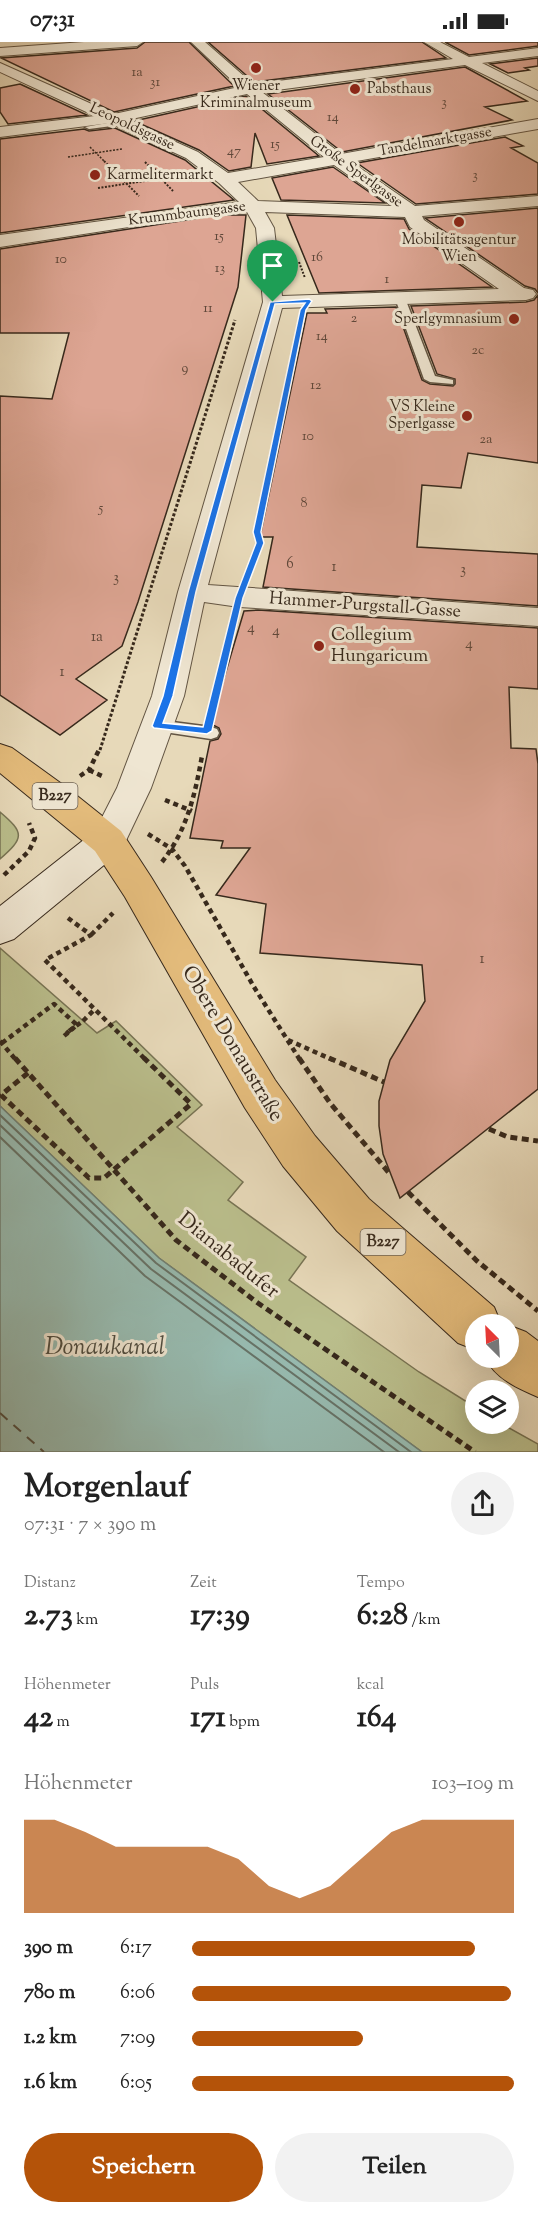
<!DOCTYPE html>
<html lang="de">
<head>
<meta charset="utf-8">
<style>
  body { margin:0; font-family:"Sorts Mill Goudy",serif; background:#f2f2f2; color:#222; height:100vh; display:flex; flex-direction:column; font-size:22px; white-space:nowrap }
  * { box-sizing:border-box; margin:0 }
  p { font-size:20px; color:#767676 }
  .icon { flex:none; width:33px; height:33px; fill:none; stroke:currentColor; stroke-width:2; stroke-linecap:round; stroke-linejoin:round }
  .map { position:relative; height:1410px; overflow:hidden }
  .side { display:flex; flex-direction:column; background:#fff; flex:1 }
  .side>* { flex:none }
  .needle { width:39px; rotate:336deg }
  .tools { position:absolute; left:465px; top:1272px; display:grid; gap:12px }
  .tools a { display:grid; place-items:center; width:54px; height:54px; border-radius:50%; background:#fff; box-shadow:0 6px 24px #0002; font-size:30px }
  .pin { position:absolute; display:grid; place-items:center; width:51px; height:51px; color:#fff; margin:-62px -26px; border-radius:50% 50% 50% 0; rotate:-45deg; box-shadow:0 0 6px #0007 }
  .pin .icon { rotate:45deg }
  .round { display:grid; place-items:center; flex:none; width:63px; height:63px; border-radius:32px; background:#f2f2f2 }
  .summary { display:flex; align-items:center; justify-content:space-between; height:102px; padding:0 24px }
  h1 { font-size:33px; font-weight:800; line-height:45px }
  .metrics { display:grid; grid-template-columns:repeat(3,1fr); gap:9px; height:102px; padding:6px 24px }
  .metrics div { display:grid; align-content:center }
  .metrics b { font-size:30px; font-weight:800 }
  .metrics small { font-size:16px; font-weight:400 }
  .metrics p { font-size:16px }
  .chart { height:168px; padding:12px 24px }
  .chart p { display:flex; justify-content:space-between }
  .chart svg { width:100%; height:108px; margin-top:6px; fill:#b45309; opacity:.7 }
  .button { display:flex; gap:12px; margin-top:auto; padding:12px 24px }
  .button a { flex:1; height:69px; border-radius:36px; background:#b45309; color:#fff; font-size:24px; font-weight:800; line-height:69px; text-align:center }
  .button a+a { background:#f2f2f2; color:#222 }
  ul { padding:0 24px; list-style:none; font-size:20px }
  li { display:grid; grid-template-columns:96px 72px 1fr; align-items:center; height:45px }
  li i { height:15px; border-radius:8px; background:#b45309 }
  .status { display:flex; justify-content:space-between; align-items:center; height:42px; padding:0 30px; background:#fff; direction:ltr }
  .status svg { height:16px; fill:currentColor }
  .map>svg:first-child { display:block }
  .green { fill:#babe8c; stroke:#787454; stroke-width:1.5 }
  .water { fill:#97baaf; stroke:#718074; stroke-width:1.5 }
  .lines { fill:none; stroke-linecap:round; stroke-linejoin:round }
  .shore { stroke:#677266; stroke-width:2 }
  .ferry { stroke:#4f4d41; stroke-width:2; stroke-dasharray:10 8; stroke-linecap:butt }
  .building { fill:#dda593; stroke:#37291c; stroke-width:1.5 }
  .lane-casing { stroke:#635543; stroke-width:3 }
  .street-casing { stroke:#635543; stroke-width:2 }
  .secondary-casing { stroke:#37291c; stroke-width:2 }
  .primary-casing { stroke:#37291c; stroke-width:2 }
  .path-far4 { stroke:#37291c; stroke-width:1.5; stroke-dasharray:2 1.5; stroke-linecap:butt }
  .path-far3 { stroke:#37291c; stroke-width:2; stroke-dasharray:2 1.5; stroke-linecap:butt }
  .path-far2 { stroke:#37291c; stroke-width:3; stroke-dasharray:3 2; stroke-linecap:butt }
  .path-far1 { stroke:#37291c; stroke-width:4.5; stroke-dasharray:5 4; stroke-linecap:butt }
  .path { stroke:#37291c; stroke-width:5; stroke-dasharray:7 4.5; stroke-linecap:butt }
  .lane { fill:#efe6d2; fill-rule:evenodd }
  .street { fill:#efe6d2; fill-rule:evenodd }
  .secondary { fill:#efe6d2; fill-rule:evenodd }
  .primary { fill:#e4bc7c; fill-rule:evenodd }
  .path-bridge { stroke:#37291c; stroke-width:4.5; stroke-dasharray:5 4; stroke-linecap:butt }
  .route { fill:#1a73e8; stroke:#fff; stroke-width:1.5; fill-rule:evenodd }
  .poi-dot { fill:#8f2418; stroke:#efe6d2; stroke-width:2 }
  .labels { text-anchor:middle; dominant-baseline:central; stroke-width:6; stroke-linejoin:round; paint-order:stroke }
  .far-number-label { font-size:14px; fill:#60483a }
  .far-poi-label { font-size:15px; fill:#37291c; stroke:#efe6d2 }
  .far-street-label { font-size:15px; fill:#37291c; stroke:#efe6d2 }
  .number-label { font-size:15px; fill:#60483a }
  .shield { fill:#efe6d2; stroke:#6e6253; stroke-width:1.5 }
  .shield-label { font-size:16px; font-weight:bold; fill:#37291c }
  .street-label { font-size:18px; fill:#37291c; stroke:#efe6d2 }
  .poi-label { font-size:18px; fill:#37291c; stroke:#efe6d2; text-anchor:start }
  .near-street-label { font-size:21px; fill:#37291c; stroke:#efe6d2 }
  .near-water-label { font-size:24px; font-style:italic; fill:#4f4d41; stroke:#efe6d2 }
</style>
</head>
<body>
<div class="status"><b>07:31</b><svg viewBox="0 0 49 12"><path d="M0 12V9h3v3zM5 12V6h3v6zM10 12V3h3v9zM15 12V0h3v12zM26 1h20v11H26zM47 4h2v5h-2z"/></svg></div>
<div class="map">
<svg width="538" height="1410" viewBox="0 0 538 1410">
  <rect width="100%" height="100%" fill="#e7d9b9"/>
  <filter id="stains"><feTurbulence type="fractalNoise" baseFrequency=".00333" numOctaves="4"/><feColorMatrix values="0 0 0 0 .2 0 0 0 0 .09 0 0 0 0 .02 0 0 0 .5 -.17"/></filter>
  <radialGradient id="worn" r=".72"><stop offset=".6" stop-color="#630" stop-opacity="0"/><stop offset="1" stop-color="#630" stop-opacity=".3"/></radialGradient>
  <path class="green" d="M0 770C25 791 24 796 0 817Z
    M0 906 97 991 116 979 202 1063 177 1085 243 1140 228 1158 306 1215 289 1238 419 1330 475 1365 476 1382H502L538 1402V1410H422L159 1216 0 1064Z"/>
  <path class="water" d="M0 1064 159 1216 422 1410H0Z"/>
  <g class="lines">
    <path class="shore" d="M0 1073 156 1221 411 1410
      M0 1083 151 1227 399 1410
      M0 1095 145 1234 384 1410"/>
    <path class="ferry" d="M0 1371 44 1410"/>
  </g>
  <path class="building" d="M145 0H189L234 44 114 70 1 16 137 6Z
    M208 0H422L446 16 254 40Z
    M445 0H538V4L469 13Z
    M538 16V24L525 26 529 28 508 31 490 22Z
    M465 25 527 59 485 65 512 78 342 110 268 52Z
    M20 42 87 73 8 82 0 70V46Z
    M246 54 319 114 267 122 255 91 251 125 229 129 199 108 134 79Z
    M115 86 185 118 234 158 0 191V97L84 87 89 89Z
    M505 95 523 104 511 106 538 121V152L416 162 357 121Z
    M333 125 385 161 281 158 272 136Z
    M538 166V251L535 247 525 244 425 176Z
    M219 173H246L238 245 138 560 122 604 76 637 107 658 60 693 0 653V354L52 357 69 291H0V207Z
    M287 173 404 177 409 187 492 245 319 251Z
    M538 253V421L468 411 461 446 422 443 417 505 538 512V564L263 545 273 495H260L307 271H327L325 267 396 265 422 338 430 342 453 344 455 342V337L437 332 411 264 526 260 534 258Z
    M258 568 538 586V647L509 645 511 706 536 707 538 722V1047L400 1156 383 1112 379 1084V1059L390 1018 425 959 422 923 260 911 266 862 216 853 250 806H221L223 799 190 796 210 699 218 697 221 692 219 686 213 683 219 653 244 569Z"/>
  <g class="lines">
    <g class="lane-casing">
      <path id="lane" d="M124 78H127V82L89 87 85 85Z
        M400 253 405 256 435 334 453 338V342L430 340 424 337 395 256Z
        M157 678 211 685 217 687 219 691 217 695 211 697 151 688 149 684 151 680Z"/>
    </g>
    <g class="street-casing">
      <path id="street" d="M84 0H143L137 4 0 14V6Z
        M191 0H205L253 42 453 17 424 0H440L469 15 538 6V14L482 21 538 49V59L465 23 262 50 341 112 538 77V87L351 120 415 164 538 154V164L422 174 424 178 524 246 533 248 536 252 533 256 526 258 282 266 208 543 538 566V584L239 565 204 560 184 654 151 746 121 809 108 813 95 809 90 799 117 746 152 654 178 550 263 260 256 186 247 170 219 171 0 205V193L239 160 219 141 186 116 110 81 0 95V85L95 74 0 30V21L114 72 239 45ZM247 52 324 115 228 131 198 110 127 78ZM334 123 392 164 258 159 238 140ZM265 170 405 175 410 185 499 247 282 254 274 186Z"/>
    </g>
    <g class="secondary-casing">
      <path id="secondary" d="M108 785 121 789 126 799 121 809 14 897 0 902V864L95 789Z"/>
    </g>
    <g class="primary-casing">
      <path id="primary" d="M0 702 12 706 66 745 121 789 151 835 275 1038 315 1094 369 1157 494 1265 501 1282H476V1308L458 1301 337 1189 283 1124 245 1066 125 855 95 809 0 731Z
        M508 1283 526 1290 538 1299V1355C519 1347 494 1336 486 1316H508Z"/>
    </g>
    <path class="path-far4" d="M90 105 105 120
      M68 115 122 107"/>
    <path class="path-far3" d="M104 119 139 154
      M145 120 173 149
      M98 146 178 134
      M299 220 305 236"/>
    <path class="path-far2" d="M250 527 260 501 257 490 300 283
      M212 668 233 582
      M100 708 235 278"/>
    <path class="path-far1" d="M89 728 102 734
      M80 734 89 728 100 706
      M165 758 192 769
      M148 792 172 807 185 824 254 945 300 1018
      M162 820C187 788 195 753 202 714
      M4 833 29 809 35 796 29 781
      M68 876 91 893 45 918 146 1018
      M91 893 113 871
      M83 979 94 968
      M288 998 333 1018
      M0 999 16 1018
      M2 1001 54 962 77 983 64 994 69 989"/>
    <path class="path" d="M15 1016 176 1198 255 1259 475 1410
      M299 1016 330 1061 390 1132
      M329 1016 384 1040
      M28 1031 1 1053 89 1136H104L191 1062 144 1016
      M489 1087 508 1095 538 1099
      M408 1150 477 1219 538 1269"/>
    <use href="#lane" class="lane"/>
    <use href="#street" class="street"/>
    <use href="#secondary" class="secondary"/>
    <use href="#primary" class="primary"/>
    <path class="path-bridge" d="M69 989 83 979"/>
  </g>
  <path class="route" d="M309 257 312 259 306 268 261 490 264 501 243 556 212 689 207 692 154 686 152 684 163 654 188 550 270 260ZM305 261 300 268 253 490 256 501 235 556 203 685 163 681 173 654 196 550 275 262Z"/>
  <g class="poi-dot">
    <circle cx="256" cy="26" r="6"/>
    <circle cx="355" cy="47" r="6"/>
    <circle cx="95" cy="133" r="6"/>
    <circle cx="459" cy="180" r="6"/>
    <circle cx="514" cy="277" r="6"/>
    <circle cx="467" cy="374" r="6"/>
    <circle cx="319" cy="604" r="6"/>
  </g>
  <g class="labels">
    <g class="far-number-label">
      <text x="137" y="31">1a</text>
      <text x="155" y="41">31</text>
      <text x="444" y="61">3</text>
      <text x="333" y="76">14</text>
      <text x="275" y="103">15</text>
      <text x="234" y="110">47</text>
      <text x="475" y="134">3</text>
      <text x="219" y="195">15</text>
      <text x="317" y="216">16</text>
      <text x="61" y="218">10</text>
      <text x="220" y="227">13</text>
      <text x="387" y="238">1</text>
      <text x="208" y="267">11</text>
      <text x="354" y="277">2</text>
      <text x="322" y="295">14</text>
      <text x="478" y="309">2c</text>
      <text x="185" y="327">9</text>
      <text x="316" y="344">12</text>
      <text x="308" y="395">10</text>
      <text x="486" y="398">2a</text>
      <text x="304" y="462">8</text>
      <text x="101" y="467">5</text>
    </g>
    <g class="far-poi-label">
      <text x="256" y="44">Wiener<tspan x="256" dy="17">Kriminalmuseum</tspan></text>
      <text x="367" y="47" text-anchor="start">Pabsthaus</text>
      <text x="107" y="133" text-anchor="start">Karmelitermarkt</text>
      <text x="459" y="198">Mobilitätsagentur<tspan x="459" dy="17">Wien</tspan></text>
      <text x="502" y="277" text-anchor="end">Sperlgymnasium</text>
      <text x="455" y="365" text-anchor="end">VS Kleine<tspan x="455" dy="17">Sperlgasse</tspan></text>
    </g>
    <g class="far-street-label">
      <text transform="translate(132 85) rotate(25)">Leopoldsgasse</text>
      <text transform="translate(435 100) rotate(-10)">Tandelmarktgasse</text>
      <text transform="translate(356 130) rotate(36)">Große Sperlgasse</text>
      <text transform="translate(187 172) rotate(-7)">Krummbaumgasse</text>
    </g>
    <g class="number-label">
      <text x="290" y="522">6</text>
      <text x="334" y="525">1</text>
      <text x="463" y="528">3</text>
      <text x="116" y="536">3</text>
      <text x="251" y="586">4</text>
      <text x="276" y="589">4</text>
      <text x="97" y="595">1a</text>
      <text x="469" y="602">4</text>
      <text x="62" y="630">1</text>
      <text x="482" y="917">1</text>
    </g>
    <g class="shield">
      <rect x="32.5" y="741" width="45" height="26" rx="4.5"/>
      <rect x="360.5" y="1187" width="45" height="26" rx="4.5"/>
    </g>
    <g class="shield-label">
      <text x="55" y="754">B227</text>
      <text x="383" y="1200">B227</text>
    </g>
    <g class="street-label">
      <text transform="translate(365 564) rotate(4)">Hammer-Purgstall-Gasse</text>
    </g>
    <g class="poi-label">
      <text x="331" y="594">Collegium<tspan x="331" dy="21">Hungaricum</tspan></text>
    </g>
    <g class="near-street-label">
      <text transform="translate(232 1002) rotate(59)">Obere Donaustraße</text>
      <text transform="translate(228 1214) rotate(39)">Dianabadufer</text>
    </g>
    <g class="near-water-label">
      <text x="105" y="1306">Donaukanal</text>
    </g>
  </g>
  <rect width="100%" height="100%" filter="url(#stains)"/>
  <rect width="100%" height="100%" fill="url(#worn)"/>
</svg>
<div class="tools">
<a><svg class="needle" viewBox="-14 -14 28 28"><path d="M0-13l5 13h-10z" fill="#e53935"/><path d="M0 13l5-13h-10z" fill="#767676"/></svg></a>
<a><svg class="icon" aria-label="layers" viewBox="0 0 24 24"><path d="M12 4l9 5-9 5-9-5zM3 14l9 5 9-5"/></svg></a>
</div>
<div class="pin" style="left:273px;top:260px;background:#1e9e55"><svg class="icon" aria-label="arrive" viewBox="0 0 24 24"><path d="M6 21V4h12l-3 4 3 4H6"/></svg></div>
</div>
<section class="side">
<div class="summary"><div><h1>Morgenlauf</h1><p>07:31 · 7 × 390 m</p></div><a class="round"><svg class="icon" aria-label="share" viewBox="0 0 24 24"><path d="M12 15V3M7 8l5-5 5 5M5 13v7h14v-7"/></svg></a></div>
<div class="metrics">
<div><p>Distanz</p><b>2.73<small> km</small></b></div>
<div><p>Zeit</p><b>17:39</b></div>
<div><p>Tempo</p><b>6:28<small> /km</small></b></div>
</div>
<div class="metrics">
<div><p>Höhenmeter</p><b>42<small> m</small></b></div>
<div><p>Puls</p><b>171<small> bpm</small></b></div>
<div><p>kcal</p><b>164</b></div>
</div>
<div class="chart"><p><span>Höhenmeter</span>103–109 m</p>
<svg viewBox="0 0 160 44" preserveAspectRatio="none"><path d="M0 44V6L10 6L20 11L30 17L40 17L50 17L60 17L70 22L80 33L90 38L100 33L110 22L120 11L130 6L140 6L150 6L160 6V44z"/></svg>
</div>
<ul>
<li><b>390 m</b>6:17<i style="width:88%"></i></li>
<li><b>780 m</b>6:06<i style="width:99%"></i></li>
<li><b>1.2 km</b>7:09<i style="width:53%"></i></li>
<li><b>1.6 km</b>6:05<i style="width:100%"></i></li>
</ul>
<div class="button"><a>Speichern</a><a>Teilen</a></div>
</section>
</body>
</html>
